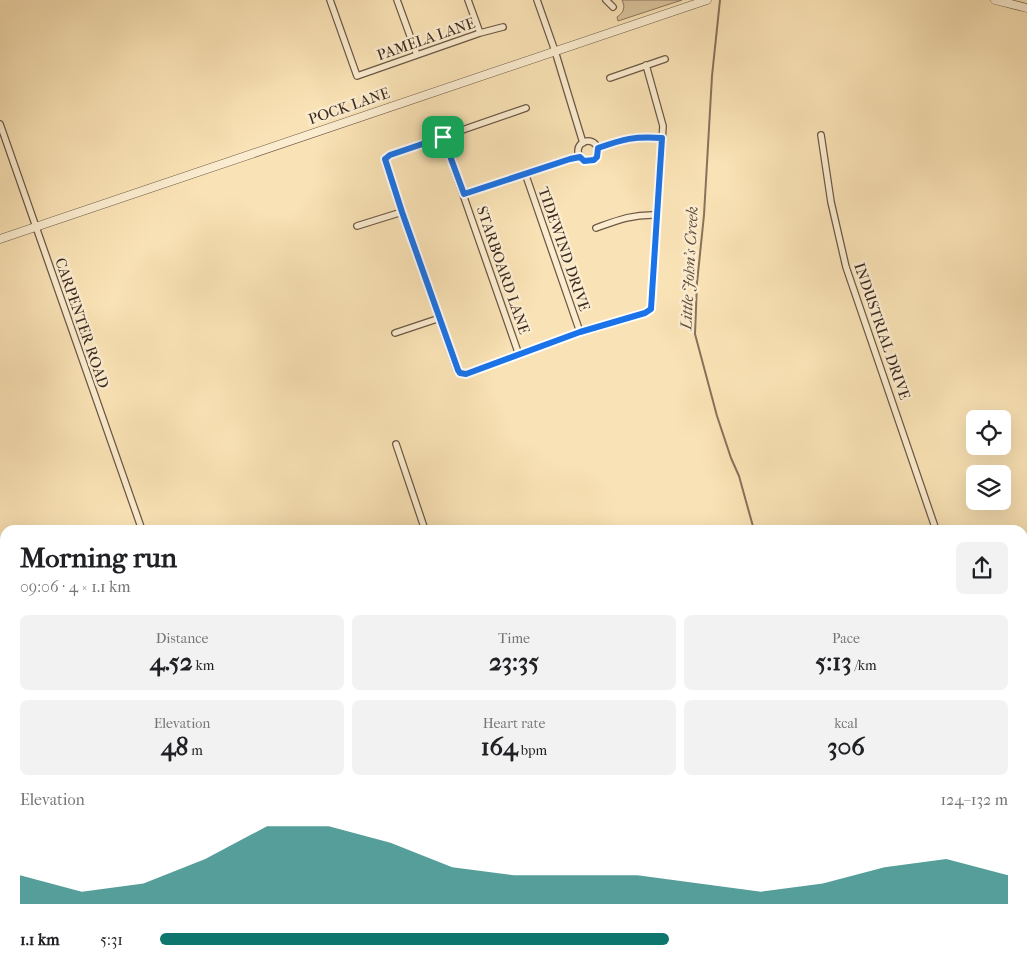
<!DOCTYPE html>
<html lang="en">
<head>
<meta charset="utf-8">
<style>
  body { margin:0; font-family:"IM FELL French Canon",serif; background:#f2f2f2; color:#202124; height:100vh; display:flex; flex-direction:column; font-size:19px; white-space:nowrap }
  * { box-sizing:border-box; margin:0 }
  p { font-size:16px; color:#757577 }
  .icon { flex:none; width:28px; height:28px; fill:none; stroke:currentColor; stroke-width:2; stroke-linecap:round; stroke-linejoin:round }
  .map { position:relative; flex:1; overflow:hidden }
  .sheet { position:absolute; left:0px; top:525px; width:1028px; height:444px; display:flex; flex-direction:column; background:#fff; border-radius:15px 15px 0 0; box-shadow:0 5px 20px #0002 }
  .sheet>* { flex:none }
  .buttons { position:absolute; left:966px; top:410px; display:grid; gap:10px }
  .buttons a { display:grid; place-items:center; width:45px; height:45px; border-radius:8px; background:#fff; box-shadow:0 5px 20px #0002; font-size:25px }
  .pin { position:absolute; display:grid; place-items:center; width:42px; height:42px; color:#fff; margin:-21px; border-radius:10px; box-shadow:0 2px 8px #0006 }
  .round { display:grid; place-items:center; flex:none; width:52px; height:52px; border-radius:8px; background:#f2f2f2 }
  .head { display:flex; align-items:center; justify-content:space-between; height:85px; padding:0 20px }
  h1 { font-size:28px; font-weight:700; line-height:38px }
  .metrics { display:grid; grid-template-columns:repeat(3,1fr); gap:8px; height:85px; padding:5px 20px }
  .metrics div { display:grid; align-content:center; border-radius:8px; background:#f2f2f2; text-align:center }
  .metrics b { font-size:25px; font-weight:700 }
  .metrics small { font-size:14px; font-weight:400 }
  .metrics p { font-size:14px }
  .chart { height:140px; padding:10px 20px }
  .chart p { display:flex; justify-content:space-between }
  .chart svg { width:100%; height:90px; margin-top:5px; fill:#0f766e; opacity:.7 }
  ul { padding:0 20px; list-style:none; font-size:16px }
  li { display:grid; grid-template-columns:80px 60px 1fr; align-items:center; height:38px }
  li i { height:12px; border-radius:6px; background:#0f766e }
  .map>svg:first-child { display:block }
  .green { fill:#d9c39c; stroke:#8a765e }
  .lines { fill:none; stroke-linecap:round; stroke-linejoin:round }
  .stream { stroke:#87725b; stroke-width:2 }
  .minor-casing { stroke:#6b5745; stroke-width:8 }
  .tertiary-casing { stroke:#6b5745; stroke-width:9 }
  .minor { stroke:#fbeccf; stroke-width:5.5 }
  .tertiary { stroke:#fbeccf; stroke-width:8 }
  .route-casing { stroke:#fff; stroke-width:10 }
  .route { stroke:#1a73e8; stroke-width:6 }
  .labels { text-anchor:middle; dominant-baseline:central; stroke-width:5; stroke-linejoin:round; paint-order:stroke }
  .street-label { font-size:15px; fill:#3c2920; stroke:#fbeccf }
  .water-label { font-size:16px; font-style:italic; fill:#624e3d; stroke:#fbeccf }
</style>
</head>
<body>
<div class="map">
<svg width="1027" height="968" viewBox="0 0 1027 968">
  <rect width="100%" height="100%" fill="#f9e2b5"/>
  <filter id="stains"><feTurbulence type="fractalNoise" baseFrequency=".004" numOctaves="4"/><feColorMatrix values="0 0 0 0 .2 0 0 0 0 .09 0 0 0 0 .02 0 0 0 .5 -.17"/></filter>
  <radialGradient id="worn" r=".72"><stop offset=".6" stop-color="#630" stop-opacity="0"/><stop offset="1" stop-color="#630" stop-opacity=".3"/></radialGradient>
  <path class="green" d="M622 0H682L618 21 617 17C623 13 626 8 622 0Z"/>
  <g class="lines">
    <path class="stream" d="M720 0 712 76 704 215 697 283 695 334 717 416 731 458 739 476 754 530
      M877 968V964"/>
    <g class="minor-casing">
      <path id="minor" d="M330 0 357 76 480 33 503 27
        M397 0 417 55
        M468 0 480 33
        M537 0 555 51 583 143
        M606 0 613 7
        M610 78 665 59
        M526 108 390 155 385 159 402 212 457 370 460 373 466 374 580 332 645 313 651 309 663 126 646 65
        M0 124 142 530
        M821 135 831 202 846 267 936 530
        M443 137 519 355
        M578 151a10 10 0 1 1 20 0a10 10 0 1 1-20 0Z
        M598 148 636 137 662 138
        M525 173 580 332
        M464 194 570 159 580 157
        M357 226 402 212
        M596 228C618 220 633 214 657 215
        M395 333 440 318
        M396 444 425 530
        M0 638 5 637
        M19 964 20 968
        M94 964 95 968
        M166 964 167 968
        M279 964 280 968
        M575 964 577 968
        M1016 964V968"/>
    </g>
    <g class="tertiary-casing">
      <path id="tertiary" d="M995 0 1027 8
        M0 239 707 0
        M1022 561 1027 560
        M0 872 5 871"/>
    </g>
    <use href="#minor" class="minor"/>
    <use href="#tertiary" class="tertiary"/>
  </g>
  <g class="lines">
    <g class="route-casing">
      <path id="route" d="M443 137 464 194 570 159 580 157 584 161 594 160 597 157 598 148C624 139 634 136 662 138L651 309 645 313 580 332 466 374 460 373 458 370 402 212 385 159 390 155Z"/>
    </g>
    <use href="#route" class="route"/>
  </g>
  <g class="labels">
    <g class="street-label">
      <text transform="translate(426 39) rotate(-19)">PAMELA LANE</text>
      <text transform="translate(349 106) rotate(-19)">POCK LANE</text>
      <text transform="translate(564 249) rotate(71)">TIDEWIND DRIVE</text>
      <text transform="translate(503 270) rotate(71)">STARBOARD LANE</text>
      <text transform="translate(82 323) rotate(71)">CARPENTER ROAD</text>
      <text transform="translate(882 331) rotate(71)">INDUSTRIAL DRIVE</text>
    </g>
    <g class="water-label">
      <text transform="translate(689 268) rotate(-87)">Little John's Creek</text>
    </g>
  </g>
  <rect width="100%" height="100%" filter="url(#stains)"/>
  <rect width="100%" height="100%" fill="url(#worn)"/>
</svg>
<div class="buttons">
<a><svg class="icon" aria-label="locate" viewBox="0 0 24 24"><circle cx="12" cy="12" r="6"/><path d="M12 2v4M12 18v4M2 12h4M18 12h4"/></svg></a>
<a><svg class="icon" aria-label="layers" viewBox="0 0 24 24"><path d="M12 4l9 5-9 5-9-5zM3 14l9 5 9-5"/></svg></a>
</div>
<div class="pin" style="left:443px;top:137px;background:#1e9e55"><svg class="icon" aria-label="arrive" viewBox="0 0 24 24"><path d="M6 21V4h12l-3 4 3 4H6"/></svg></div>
<section class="sheet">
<div class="head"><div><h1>Morning run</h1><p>09:06 · 4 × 1.1 km</p></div><a class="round"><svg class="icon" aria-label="share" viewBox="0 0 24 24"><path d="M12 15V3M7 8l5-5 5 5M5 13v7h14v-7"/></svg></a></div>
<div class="metrics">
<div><p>Distance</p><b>4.52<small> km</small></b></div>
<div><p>Time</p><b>23:35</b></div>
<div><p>Pace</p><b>5:13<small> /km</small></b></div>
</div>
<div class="metrics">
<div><p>Elevation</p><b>48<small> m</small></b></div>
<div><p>Heart rate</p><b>164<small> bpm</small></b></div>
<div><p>kcal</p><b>306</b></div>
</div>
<div class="chart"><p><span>Elevation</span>124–132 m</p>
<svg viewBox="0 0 160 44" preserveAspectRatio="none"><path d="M0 44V30L10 38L20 34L30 22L40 6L50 6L60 14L70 26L80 30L90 30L100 30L110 34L120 38L130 34L140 26L150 22L160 30V44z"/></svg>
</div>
<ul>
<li><b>1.1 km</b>5:31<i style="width:60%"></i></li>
</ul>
</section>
</div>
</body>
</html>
